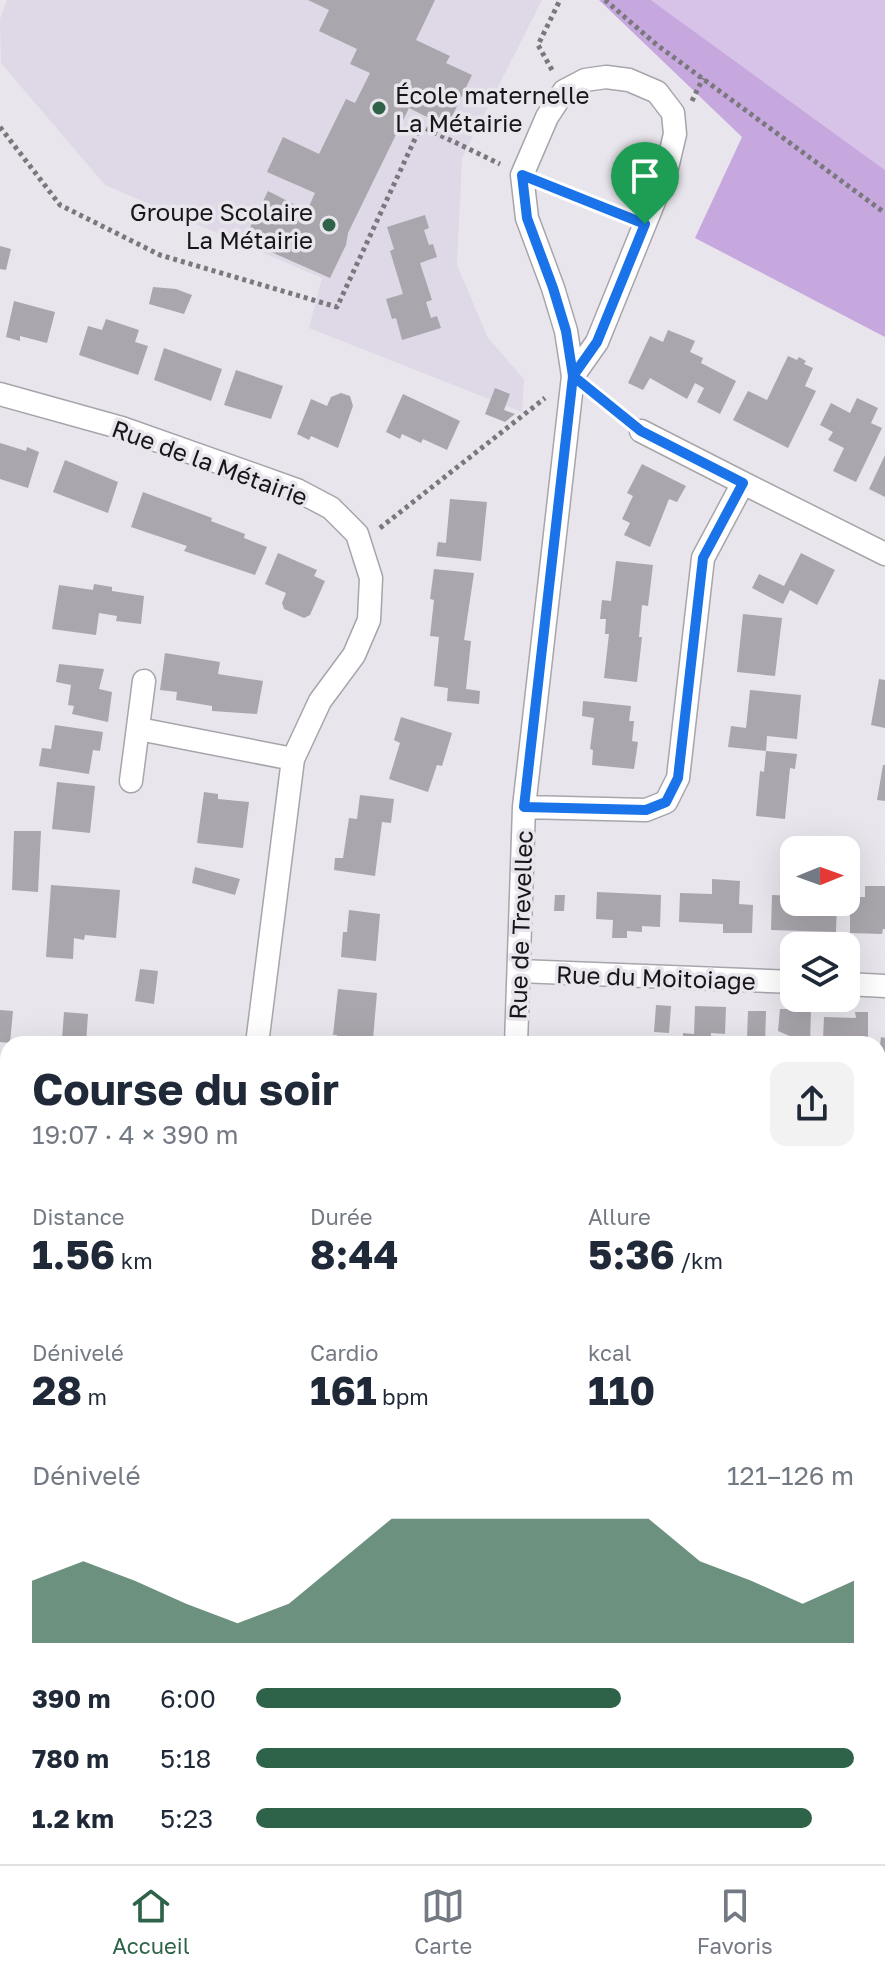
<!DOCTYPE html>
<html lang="fr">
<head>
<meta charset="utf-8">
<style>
  body { margin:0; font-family:"Golos Text",sans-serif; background:#f2f2f3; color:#1f2937; height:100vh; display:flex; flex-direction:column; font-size:30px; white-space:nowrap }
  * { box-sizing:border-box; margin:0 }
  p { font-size:26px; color:#747a83 }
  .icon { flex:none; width:44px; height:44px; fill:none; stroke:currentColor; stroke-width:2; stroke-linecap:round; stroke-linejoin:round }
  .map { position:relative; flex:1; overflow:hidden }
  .panel { position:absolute; left:0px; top:1036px; width:886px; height:828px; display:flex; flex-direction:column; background:#fff; border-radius:24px 24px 0 0; box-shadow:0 8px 32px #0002 }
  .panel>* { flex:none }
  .needle { width:52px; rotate:89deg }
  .controls { position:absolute; left:780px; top:836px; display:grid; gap:16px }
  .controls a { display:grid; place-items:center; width:80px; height:80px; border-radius:16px; background:#fff; box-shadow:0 8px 32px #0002; font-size:40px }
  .pin { position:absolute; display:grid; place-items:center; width:68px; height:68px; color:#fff; margin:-82px -34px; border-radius:50% 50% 50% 0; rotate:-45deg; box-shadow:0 0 8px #0007 }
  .pin .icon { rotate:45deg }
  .round { display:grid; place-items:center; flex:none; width:84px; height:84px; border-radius:16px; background:#f2f2f3 }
  .overview { display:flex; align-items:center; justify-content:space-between; height:136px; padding:0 32px }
  h1 { font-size:44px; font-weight:700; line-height:60px }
  .metrics { display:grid; grid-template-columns:repeat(3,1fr); gap:12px; height:136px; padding:8px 32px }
  .metrics div { display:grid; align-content:center }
  .metrics b { font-size:40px; font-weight:700 }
  .metrics small { font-size:22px; font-weight:400 }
  .metrics p { font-size:22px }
  .chart { height:224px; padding:16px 32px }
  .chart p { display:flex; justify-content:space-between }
  .chart svg { width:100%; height:144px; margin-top:8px; fill:#2e6349; opacity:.7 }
  ul { padding:0 32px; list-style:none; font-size:26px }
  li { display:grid; grid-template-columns:128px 96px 1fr; align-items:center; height:60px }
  li i { height:20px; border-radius:10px; background:#2e6349 }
  .menu { display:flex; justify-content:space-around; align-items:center; height:112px; border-top:2px solid #e0e1e3; background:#fff; font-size:22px; color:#747a83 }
  .menu a { display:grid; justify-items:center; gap:4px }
  .menu .on { color:#2e6349 }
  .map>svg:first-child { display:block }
  .built { fill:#dfd8e6 }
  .green { fill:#d8c3e8 }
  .forest { fill:#c6a8de }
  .building { fill:#aaa6ad }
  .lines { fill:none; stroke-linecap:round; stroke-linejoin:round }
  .minor-casing { stroke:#a8a4ab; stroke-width:25 }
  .path { stroke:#7a787c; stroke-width:5; stroke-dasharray:4 4; stroke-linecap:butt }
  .minor { stroke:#fff; stroke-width:22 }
  .route-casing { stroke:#fff; stroke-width:16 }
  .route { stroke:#1a73e8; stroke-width:10 }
  .poi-dot { fill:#2e6349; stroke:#e9e5ec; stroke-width:3 }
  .labels { text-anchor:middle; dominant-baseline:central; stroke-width:7; stroke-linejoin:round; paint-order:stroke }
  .poi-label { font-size:24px; fill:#171618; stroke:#e9e5ec; text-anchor:start }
  .street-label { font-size:24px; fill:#171618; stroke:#e9e5ec }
</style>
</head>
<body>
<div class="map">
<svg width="885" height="1864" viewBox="0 0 885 1864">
  <rect width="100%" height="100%" fill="#e9e5ec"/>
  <path class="built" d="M7 0H542L462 158 457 265 488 338 524 379 522 412 309 328 322 278 105 185 1 63 0 19Z"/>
  <path class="green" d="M651 0H885V170Z
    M570 1856H636L641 1864H567Z"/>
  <path class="forest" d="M599 0H651L885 170V337L695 238 742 137Z"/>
  <path class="building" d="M308 0H435L416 40 450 56 446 63 472 75 447 127 409 108 348 233 346 245 330 278 244 240 268 191 307 211 315 193 267 172 283 137 319 154 346 99 355 103 370 73 350 64 357 49 319 31 329 10Z
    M425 215 429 228 424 230 429 245 433 244 437 257 420 263 432 300 426 302 431 318 437 316 441 328 402 340 396 318 392 319 386 299 403 294 390 251 394 249 387 227Z
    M0 246 11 249 6 270 0 269Z
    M153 287 176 289 192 295 184 314 149 304Z
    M14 301 55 312 47 343 20 336V341L6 337Z
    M106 319 139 330 135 342 148 346 138 375 79 355 88 326 102 330Z
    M668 330 695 341 690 352 703 358 701 363 736 381 720 414 697 402 704 388 695 383 687 399 650 378 643 390 628 383 650 336 663 342Z
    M164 348 222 369 211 401 154 380Z
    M788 356 797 360 799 357 806 361 804 364 813 368 805 386 816 391 788 448 733 420 748 391 767 400Z
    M236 370 283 386 271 419 224 405Z
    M495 388 510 394 504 410 515 414 505 422 485 414Z
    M341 393 350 396 353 406 338 448 311 436 309 440 297 434 311 399 327 406 331 397Z
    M403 394 460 421 447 450 423 439 421 443 402 434 400 439 386 432Z
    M857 398 878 408 871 423 882 428 856 482 833 471 844 448 828 440 833 432 820 425 831 403 850 413Z
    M0 443 26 451 27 447 39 452 28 488 0 479Z
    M885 455V497L869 489Z
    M65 460 118 482 108 513 53 492Z
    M642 464 686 486 677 502 669 499 650 547 624 535 630 523 622 519 633 496 627 493Z
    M143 492 212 518 211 521 245 534 244 538 267 547 255 575 184 551 187 546 131 527Z
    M450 499 487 502 481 561 436 556 438 542 446 543Z
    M278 553 317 570 314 576 325 581 310 615 304 618 284 609 282 603 286 593 265 584Z
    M801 553 835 570 817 605 790 590 783 604 752 588 759 574 784 586Z
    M616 561 653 565 648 606 642 605 639 637H642L637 682 604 678 609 634H605L606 619H600L602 600 611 601Z
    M434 569 474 573 464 640 471 641 466 689 480 691 479 704 447 701 448 688 434 686 439 637 430 636 434 600 430 599Z
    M94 584 112 587V591L144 596 141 624 116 621 117 616 99 613 96 635 52 629 59 585 93 590Z
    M743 614 782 618 775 676 737 672Z
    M165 653 220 662 218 674 263 681 257 714 212 711V706L176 700 177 692 160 690Z
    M59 664 104 669 99 689 112 692 108 722 72 714 74 706 68 705 71 685 56 682Z
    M879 679 885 680V728L871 725Z
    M750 690 801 695 797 739 767 736 766 751 728 747 731 726 746 728Z
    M583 701 631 706 629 721H634L632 741 638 742 634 769 592 765 593 750 590 749 594 718 582 716Z
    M401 717 452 733 442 766 437 765 428 792 389 779 400 743 394 740Z
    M55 725 103 732 100 751 93 750 89 774 39 766 42 748 51 749Z
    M766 751 797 754 795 769 790 768 785 819 756 816 760 771 764 772Z
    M883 765H885V801L877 800Z
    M57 782 95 786 90 833 52 829Z
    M204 792 218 794V799L249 802 243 848 197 843Z
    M360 795 394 799 391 823 382 822 375 876 334 870 335 858H343L349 818 357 819Z
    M14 831H41L38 892 12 890Z
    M195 867 240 879 235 895 192 883Z
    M712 879 740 881 739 904 753 905 752 933H723V924L679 922 680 893 712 894Z
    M51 885 120 890 116 938 85 935 84 940 74 938 73 959 46 957Z
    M865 886H885V929H883L882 934 850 933V897H865Z
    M597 892 661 895 660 927 642 926V932L627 931V938H612L613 920 596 919Z
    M555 895H565L564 911H554Z
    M772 895 794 896V902H837L836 932 771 930Z
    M349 910 380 914 376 961 341 957 343 932H347Z
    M140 969 158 971 154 1004 135 1001Z
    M338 989 377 993 373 1039H376V1044H336L337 1035H333Z
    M656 1005 671 1006 669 1033 654 1032Z
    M695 1006 726 1007 725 1034 711 1033V1044H683V1033L694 1034Z
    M780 1009H811L810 1044H792V1037L778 1031Z
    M0 1010 13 1011 10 1043 0 1042Z
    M748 1011H766L765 1044H736V1038H747Z
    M64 1012 88 1014 86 1044H47V1038L62 1039Z
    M855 1012H868V1038H855V1044H835L823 1039 824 1017 856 1018Z
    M637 1037 654 1038V1044H636Z
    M881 1037 885 1038V1063L878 1062Z
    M0 1557 8 1559V1606L0 1604Z
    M884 1608 885 1661 878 1667V1632L883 1627 878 1621V1613Z
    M2 1736 8 1738V1774L0 1773Z
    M885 1793V1822L878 1825V1795Z
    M451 1856H497L495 1864H449Z
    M707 1856H749L753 1864H717L713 1857 709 1860Z"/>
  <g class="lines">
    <g class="minor-casing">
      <path id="minor" d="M0 394 122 428 297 490 331 508 357 534 371 578 369 620 354 655 320 701 293 759 257 1044
        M641 431 743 483
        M139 729 293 759
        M131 781 144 681
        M524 807 646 810 666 802 678 778 703 558 743 483 885 554
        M519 971 794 982
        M846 984 885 986
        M516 1044 524 807 573 376 566 331 553 288 527 218 522 175 547 117 564 91 585 80 606 77 629 80 657 92 673 113 675 134 666 172 597 342 573 376
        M0 1121 8 1122
        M878 1283 885 1285
        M878 1385 885 1342
        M878 1459 885 1462
        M0 1824H8
        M807 1856 811 1864"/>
    </g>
    <path class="path" d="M605 0 657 45 885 213
      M552 70 538 45 560 0
      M692 101 703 78
      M0 127 60 205 160 255 337 307 421 126 500 164
      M546 184 626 216
      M594 392 623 416
      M380 528 545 398
      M621 1856 625 1864
      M405 1864 408 1856"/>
    <use href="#minor" class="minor"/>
  </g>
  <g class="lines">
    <g class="route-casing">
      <path id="route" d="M645 224 522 175 527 218 553 288 566 331 573 376 524 807 646 810 666 802 678 778 703 558 743 483 641 431 573 376 597 342 645 224"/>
    </g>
    <use href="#route" class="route"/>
  </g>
  <g class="poi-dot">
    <circle cx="379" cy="108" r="8"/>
    <circle cx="329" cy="225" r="8"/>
  </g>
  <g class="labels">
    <g class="poi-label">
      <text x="395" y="94">École maternelle<tspan x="395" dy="28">La Métairie</tspan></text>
      <text x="313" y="211" text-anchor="end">Groupe Scolaire<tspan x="313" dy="28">La Métairie</tspan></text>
    </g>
    <g class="street-label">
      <text transform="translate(210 462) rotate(20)">Rue de la Métairie</text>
      <text transform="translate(520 925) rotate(-88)">Rue de Trevellec</text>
      <text transform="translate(656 977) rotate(2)">Rue du Moitoiage</text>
    </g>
  </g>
</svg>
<div class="controls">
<a><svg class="needle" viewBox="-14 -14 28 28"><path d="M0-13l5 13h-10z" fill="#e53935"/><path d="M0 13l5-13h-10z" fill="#747a83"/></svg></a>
<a><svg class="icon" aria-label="layers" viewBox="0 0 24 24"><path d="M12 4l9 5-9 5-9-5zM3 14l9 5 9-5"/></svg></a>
</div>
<div class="pin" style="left:645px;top:224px;background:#1e9e55"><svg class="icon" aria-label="arrive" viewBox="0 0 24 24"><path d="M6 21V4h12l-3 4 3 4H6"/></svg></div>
<section class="panel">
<div class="overview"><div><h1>Course du soir</h1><p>19:07 · 4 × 390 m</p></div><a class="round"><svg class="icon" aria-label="share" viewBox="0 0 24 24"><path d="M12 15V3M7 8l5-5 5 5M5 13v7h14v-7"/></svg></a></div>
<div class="metrics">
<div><p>Distance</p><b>1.56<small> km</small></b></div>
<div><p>Durée</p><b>8:44</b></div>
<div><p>Allure</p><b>5:36<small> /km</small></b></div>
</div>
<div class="metrics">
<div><p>Dénivelé</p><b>28<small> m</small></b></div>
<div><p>Cardio</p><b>161<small> bpm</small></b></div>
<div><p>kcal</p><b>110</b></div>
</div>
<div class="chart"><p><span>Dénivelé</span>121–126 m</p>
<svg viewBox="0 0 160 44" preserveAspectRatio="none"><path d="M0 44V25L10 19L20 25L30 32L40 38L50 32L60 19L70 6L80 6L90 6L100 6L110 6L120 6L130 19L140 25L150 32L160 25V44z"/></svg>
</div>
<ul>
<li><b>390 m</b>6:00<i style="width:61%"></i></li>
<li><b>780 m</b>5:18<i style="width:100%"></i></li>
<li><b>1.2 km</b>5:23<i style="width:93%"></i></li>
</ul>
</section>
</div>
<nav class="menu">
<a class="on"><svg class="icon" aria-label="home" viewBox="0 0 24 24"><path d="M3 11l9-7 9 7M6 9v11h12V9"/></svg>Accueil</a>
<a><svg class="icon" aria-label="map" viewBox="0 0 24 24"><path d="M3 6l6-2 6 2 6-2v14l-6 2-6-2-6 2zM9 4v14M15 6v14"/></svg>Carte</a>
<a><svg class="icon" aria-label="saved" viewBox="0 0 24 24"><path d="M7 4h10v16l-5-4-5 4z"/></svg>Favoris</a>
</nav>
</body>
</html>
